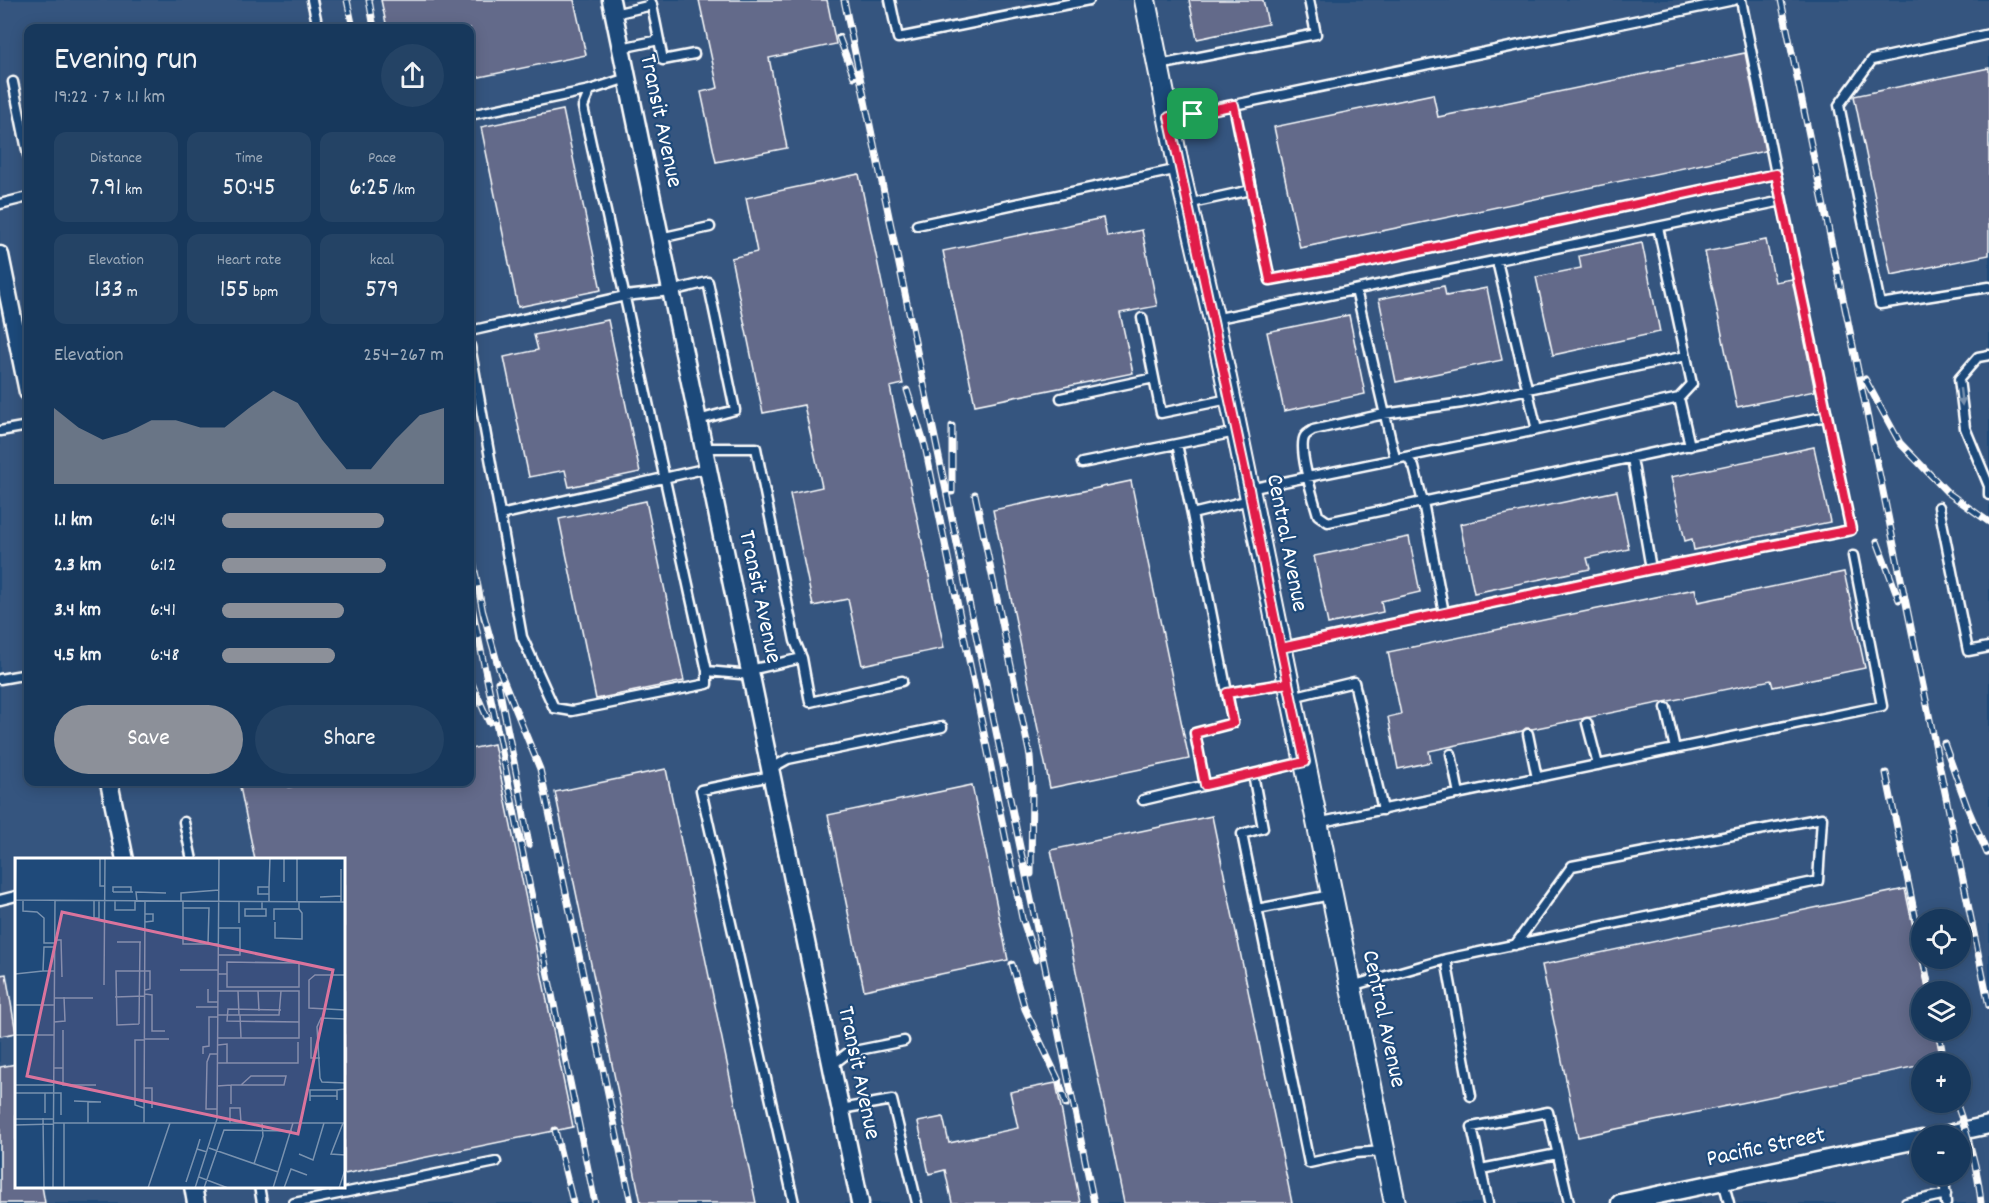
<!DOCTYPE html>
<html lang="en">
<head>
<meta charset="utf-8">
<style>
  body { margin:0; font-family:Dekko,sans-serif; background:#244365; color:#f1f3f6; height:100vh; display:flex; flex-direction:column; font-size:22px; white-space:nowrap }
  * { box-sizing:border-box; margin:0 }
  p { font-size:20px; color:#9eacbb }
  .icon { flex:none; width:33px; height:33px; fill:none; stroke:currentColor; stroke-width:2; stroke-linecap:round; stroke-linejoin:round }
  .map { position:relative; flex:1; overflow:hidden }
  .sheet { position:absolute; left:24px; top:24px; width:450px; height:762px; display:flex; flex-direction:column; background:#17385c; border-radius:12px; box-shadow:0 3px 15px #0003,0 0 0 2px #365272 }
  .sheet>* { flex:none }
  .controls { position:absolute; left:1911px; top:909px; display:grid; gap:12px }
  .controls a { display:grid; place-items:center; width:60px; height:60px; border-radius:50%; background:#17385c; box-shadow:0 3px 15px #0003,0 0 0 2px #365272; font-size:30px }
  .pin { position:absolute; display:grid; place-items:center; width:51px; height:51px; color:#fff; margin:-26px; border-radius:12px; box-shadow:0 3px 9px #0006 }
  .round { display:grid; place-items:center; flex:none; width:63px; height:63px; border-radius:32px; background:#244365 }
  .headline { display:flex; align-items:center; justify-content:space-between; height:102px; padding:0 30px }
  h1 { font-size:33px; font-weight:600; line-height:45px }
  .stats { display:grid; grid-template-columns:repeat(3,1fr); gap:9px; height:102px; padding:6px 30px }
  .stats div { display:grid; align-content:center; border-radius:12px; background:#244365; text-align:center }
  .stats b { font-size:26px; font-weight:600 }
  .stats small { font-size:16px; font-weight:400 }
  .stats p { font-size:16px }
  .chart { height:168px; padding:12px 30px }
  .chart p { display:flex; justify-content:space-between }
  .chart svg { width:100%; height:108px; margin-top:6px; fill:#8c9099; opacity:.7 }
  .cta { display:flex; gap:12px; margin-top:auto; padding:12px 30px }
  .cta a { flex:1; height:69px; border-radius:36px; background:#8c9099; color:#fff; font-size:24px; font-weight:600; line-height:69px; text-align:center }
  .cta a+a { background:#244365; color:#f1f3f6 }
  ul { padding:0 30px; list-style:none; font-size:20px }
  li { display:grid; grid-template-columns:96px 72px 1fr; align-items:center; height:45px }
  li i { height:15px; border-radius:8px; background:#8c9099 }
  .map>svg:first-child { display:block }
  .built { fill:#34547f; fill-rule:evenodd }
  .building { fill:#646b8a; stroke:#fff; stroke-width:1.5 }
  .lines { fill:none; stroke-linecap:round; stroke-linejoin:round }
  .service-casing { stroke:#fff; stroke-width:13 }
  .minor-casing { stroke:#fff; stroke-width:21 }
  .tertiary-casing { stroke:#fff; stroke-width:24 }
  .service { stroke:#1f4a7a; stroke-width:8 }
  .minor { stroke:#1f4a7a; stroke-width:16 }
  .tertiary { stroke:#1f4a7a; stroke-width:20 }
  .rail-casing { stroke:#fff; stroke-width:7 }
  .rail { stroke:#1f4a7a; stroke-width:4.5; stroke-dasharray:14; stroke-linecap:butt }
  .oneway { fill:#7992af }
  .route-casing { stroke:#fff; stroke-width:12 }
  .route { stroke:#e11d48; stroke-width:8 }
  .labels { text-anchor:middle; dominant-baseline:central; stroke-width:4.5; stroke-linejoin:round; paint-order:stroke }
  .street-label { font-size:24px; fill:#fff; stroke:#1f4a7a }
  .inset-road { fill:none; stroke:#7992af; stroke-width:1.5 }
  .view { fill:#da749d; fill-opacity:0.15; stroke:#da749d; stroke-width:3 }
  .inset-edge { fill:none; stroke:#fff; stroke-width:3 }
</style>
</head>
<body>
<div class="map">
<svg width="1989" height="1203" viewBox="0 0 1989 1203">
  <rect width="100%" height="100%" fill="#1f4a7a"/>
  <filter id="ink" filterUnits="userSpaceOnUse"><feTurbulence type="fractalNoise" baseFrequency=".0167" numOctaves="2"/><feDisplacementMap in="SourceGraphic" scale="12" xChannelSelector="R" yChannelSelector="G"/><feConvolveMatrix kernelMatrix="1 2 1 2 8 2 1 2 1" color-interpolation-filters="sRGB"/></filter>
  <g filter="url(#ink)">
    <path class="built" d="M0 0H1989V1203H0ZM28 28H470V782H28ZM16 860H344V1186H16ZM1922 920H1960V958H1922ZM1922 992H1960V1030H1922ZM1922 1064H1960V1102H1922ZM1922 1136H1960V1174H1922Z"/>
    <path class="building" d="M381 0H574L586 55 470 79V28H387Z
      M699 0H827L836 44 769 58 787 148 716 162 701 92 718 88Z
      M1189 0H1263L1268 24 1197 39Z
      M1745 53 1765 151 1300 248 1274 127 1433 94 1438 117Z
      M1989 68V255L1891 275 1854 96Z
      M563 110 601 290 518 307 481 127Z
      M859 174 903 384 890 387 944 648 862 665 848 599 813 606 790 494 822 487 804 405 763 413 731 258 757 252 746 198Z
      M1103 218 1107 237 1142 230 1157 306 1120 313 1133 373 975 405 943 251Z
      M1766 240 1775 282 1792 279 1815 391 1737 407 1705 252Z
      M1642 243 1660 332 1553 355 1536 277 1581 268 1579 256Z
      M1444 286 1446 296 1487 288 1502 360 1396 382 1379 299Z
      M1349 315 1365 394 1284 411 1267 332Z
      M608 320 640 472 569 487 565 470 529 477 504 357 538 350 534 335Z
      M1814 447 1830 522 1694 550 1692 539 1685 541 1671 477Z
      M1131 481 1189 759 1050 788 993 510Z
      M1617 491 1629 549 1587 558 1590 569 1474 593 1460 524Z
      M646 501 684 681 596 699 559 519Z
      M1409 537 1420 592 1381 601 1383 612 1328 624 1314 556Z
      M1844 572 1865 668 1773 687 1771 680 1532 729 1526 728 1522 731 1429 751 1431 762 1398 769 1388 717 1401 714 1388 652 1695 589 1698 602Z
      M494 744 573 1127 344 1174V860H255L239 782H288L289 787 314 782H470V749Z
      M666 769 756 1203H641L555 792Z
      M972 785 1008 960 864 990 828 815Z
      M1212 816 1292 1203H1124L1051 850Z
      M1905 889 1927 992H1922V1030H1935L1941 1061 1922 1064V1065L1578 1137 1542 965Z
      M6 974 16 1033 0 1036V975Z
      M16 1064V1186H42L45 1203H0V1067Z
      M1056 1083 1080 1203H952L945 1170 929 1174 918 1122 943 1117 949 1143 1018 1128 1010 1092Z"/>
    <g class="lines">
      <g class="service-casing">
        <path id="service" d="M312 0 318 28
          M890 0 898 38 1089 0
          M652 5 663 60 694 54
          M614 14 652 5 651 2
          M1989 34 1872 60 1839 105 1880 304 1989 287
          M621 48 659 40
          M1159 65 1316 34 1309 0
          M13 82 28 155
          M590 90 583 107 707 671 751 675
          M470 115 590 90 627 78
          M1169 117 1234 105
          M1776 174 1782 201
          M1251 190 1234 105 1734 0
          M0 204 28 197
          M1187 204 1251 190 1270 280 1358 264 1776 174 1741 0
          M917 225 1179 169
          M660 238 710 227
          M1497 261 1537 430
          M1356 290 1395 458
          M1142 318 1161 413 1229 399
          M1214 319 1782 201 1851 530 1651 569 1283 647
          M470 331 625 296 671 291 708 282 735 410 698 420
          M470 346 522 637 554 708 572 711 707 684V671
          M1989 355 1978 357 1959 379 1965 428 1989 486V495
          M1686 356 1462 403 1384 414 1313 430C1311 432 1307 433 1305 436 1297 447 1314 501 1318 515L1328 522 1827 416
          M1061 398 1154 378
          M1679 398 1690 446
          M0 431 28 426
          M1177 444 1192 514
          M704 448H756L795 641 802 658 810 702 902 681
          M1407 457 1414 467 1423 502 1444 613
          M1632 458 1651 569
          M1082 463 1236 432
          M1249 489 1537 430 1679 398 1692 384 1658 227
          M1939 507 1968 651 1989 647
          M500 515 708 468
          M750 670 802 658
          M0 679 28 674
          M1227 693 1288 683
          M1292 697 1354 682 1383 810
          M1666 708 1675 749
          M1587 723 1598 765
          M1528 734 1537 778
          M1451 754 1459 794
          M1304 762 1253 774 1263 828 1242 834 1309 1163 1355 1153 1384 1151
          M770 769 788 759 942 727
          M772 776 701 790 794 1203
          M1205 785 1195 733 1233 723 1192 514 1250 500
          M1143 800 1253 774
          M184 822 192 860
          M1317 823 1882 706 1853 556
          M0 900 16 896
          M1257 909 1331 895
          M1446 959 1818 881 1822 818 1572 866 1515 945
          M1351 986 1446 959 1471 1096
          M832 1065 849 1052 904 1041
          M841 1109 892 1100 917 1203
          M1481 1169 1557 1154
          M1944 1174 1946 1203
          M1723 1181 1729 1203
          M259 1186 262 1203
          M294 1203 496 1162
          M1488 1203 1472 1127 1548 1112 1569 1203
          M1906 1203 1946 1194"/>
      </g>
      <g class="minor-casing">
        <path id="minor" d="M611 0 860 1203
          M0 255 28 392
          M109 782 125 860
          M1939 1136 1989 1125
          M193 1186 196 1203
          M1620 1203 1922 1139"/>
      </g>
      <g class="tertiary-casing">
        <path id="tertiary" d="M1145 0 1179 169 1214 320 1249 489 1395 1203"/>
      </g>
      <use href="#service" class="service"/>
      <use href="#minor" class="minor"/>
      <use href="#tertiary" class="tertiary"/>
      <g class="rail-casing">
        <path id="rail" d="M347 0 353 28
          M369 0 374 28
          M844 0 1094 1203
          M1781 0 1846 313
          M839 37 854 77
          M1845 307 1989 1006
          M1865 379 1900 443 1947 492 1989 522
          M907 390 925 446 1022 918 1036 960
          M952 426V492
          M975 494 1030 756 1032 787 1031 874
          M1877 541 1899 600
          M470 545 484 618
          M470 597 595 1203
          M483 612 499 669 540 769 631 1203
          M470 679 489 722
          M498 682 520 792 529 845
          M1944 743 1968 809 1987 853
          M1886 773 1922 950
          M1923 958 1930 992
          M1012 964 1025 1009 1059 1081 1066 1105
          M1938 1030 1945 1064
          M1956 1102C1968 1136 1978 1168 1981 1203
          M555 1130 573 1203"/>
      </g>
      <use href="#rail" class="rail"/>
    </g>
    <defs><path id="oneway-solid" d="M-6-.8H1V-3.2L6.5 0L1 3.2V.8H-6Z" transform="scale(1.5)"/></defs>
    <use class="oneway" href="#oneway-solid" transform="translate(1961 397) rotate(83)"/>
  </g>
  <g class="lines" filter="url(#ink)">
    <g class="route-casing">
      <path id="route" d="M1193 114 1169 117 1249 489 1251 500C1268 587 1286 674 1305 762L1205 785 1195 733 1233 723 1227 693 1288 683 1281 648 1651 569 1851 530 1776 174 1358 264 1270 280 1234 105 1193 114"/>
    </g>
    <use href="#route" class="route"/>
  </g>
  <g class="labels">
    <g class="street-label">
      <text transform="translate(660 121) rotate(78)">Transit Avenue</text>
      <text transform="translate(1286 543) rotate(79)">Central Avenue</text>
      <text transform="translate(759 597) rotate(78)">Transit Avenue</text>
      <text transform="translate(1383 1019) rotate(78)">Central Avenue</text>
      <text transform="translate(858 1073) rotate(78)">Transit Avenue</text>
      <text transform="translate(1766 1148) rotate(-12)">Pacific Street</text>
    </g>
  </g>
  <g transform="translate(15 858)">
    <rect width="330" height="330" fill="#1f4a7a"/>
    <path class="inset-road" d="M1 0 0 42 330 44M85 0V28H90M269 24V0M254 29 255 0M98 34V29H116V34M98 34H118M254 36H243V29H254V44M305 39 326 38M8 42V53L22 54 29 60V85H40M79 43V60H84V43M100 43V52H120V43M122 43 121 34 151 35M166 43V35L204 32M168 43V86H203M247 44V51H230V58H251V51H247M282 44V0M326 44V11M168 50H194L193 86M259 62V51H284V44M130 64 138 63V56H130M260 64V80L287 81V55L284 51M224 65V44M40 82H46L47 119M102 84H126M203 97H225V70H203M165 112H203M40 113H28L29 89H40M0 116 28 113M203 116H212V129H284V105L212 104V116M330 117H300L294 122V150L330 152M89 127 90 0M193 131V144H203M223 133 224 157M243 133 244 153M130 136 137 137V173H150M100 139 130 138M39 140H78M0 147H39M181 149H203M266 152 213 151 212 163 284 164M203 157H264L266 133M225 157 226 180M330 161 306 160 302 169 305 220 307 224 330 225M39 164 50 163 49 139M124 166 102 167 101 113H135V131L130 132M124 166 125 84M0 177H39M296 179V200H305M203 180H284V133H203M130 181H154M203 187 212 186V205M188 196V189L194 188V159H203M203 205H283V184M39 210H48V172M48 210V227H81M0 227H39M216 227H269L271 218H236L226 227M202 228 216 227V246M129 230H137V250M0 235H39M30 235V255M39 235H46V257M295 238H322M322 242V232L330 231M59 243 86 244M295 243V232H322M73 244V265M129 250 120 247V182H130M202 251H191L192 204 195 196H203M28 260 29 330M0 261H39M39 265H330M129 265 130 43M215 265V250H225L226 265M328 265 316 296 330 297M0 267 39 266M185 281 182 291 192 294M194 290 263 314M284 296 298 302 309 265M239 306 248 278 247 265M184 319 213 330M171 324 182 291M38 330 40 43M49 330V265M133 330 155 265M180 330 202 261 204 0M189 330 209 272 277 273M258 330 278 265M269 330 276 311 292 317M324 330 330 312"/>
    <path class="view" d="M47 54 318 112 283 276 12 218Z"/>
    <rect width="330" height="330" class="inset-edge"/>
  </g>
</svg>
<div class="controls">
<a><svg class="icon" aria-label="locate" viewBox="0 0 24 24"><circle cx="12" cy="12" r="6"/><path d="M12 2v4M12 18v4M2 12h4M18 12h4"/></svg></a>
<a><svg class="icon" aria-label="layers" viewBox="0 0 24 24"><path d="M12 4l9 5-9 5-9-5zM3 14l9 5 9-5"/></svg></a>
<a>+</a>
<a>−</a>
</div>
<div class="pin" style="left:1193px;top:114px;background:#1e9e55"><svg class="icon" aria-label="arrive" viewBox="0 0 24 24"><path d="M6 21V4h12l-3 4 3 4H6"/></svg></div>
<section class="sheet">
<div class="headline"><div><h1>Evening run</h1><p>19:22 · 7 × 1.1 km</p></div><a class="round"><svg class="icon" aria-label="share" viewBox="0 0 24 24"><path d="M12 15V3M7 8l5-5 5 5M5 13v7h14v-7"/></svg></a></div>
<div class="stats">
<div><p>Distance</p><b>7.91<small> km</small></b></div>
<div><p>Time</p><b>50:45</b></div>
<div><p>Pace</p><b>6:25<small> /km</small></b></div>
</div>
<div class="stats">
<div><p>Elevation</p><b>133<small> m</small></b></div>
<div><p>Heart rate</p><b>155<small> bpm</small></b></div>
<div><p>kcal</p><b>579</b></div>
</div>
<div class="chart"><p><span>Elevation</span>254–267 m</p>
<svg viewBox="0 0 160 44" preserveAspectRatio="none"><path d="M0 44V13L10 21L20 26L30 23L40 18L50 18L60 21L70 21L80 13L90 6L100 11L110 26L120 38L130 38L140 26L150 16L160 13V44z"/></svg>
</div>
<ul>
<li><b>1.1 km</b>6:14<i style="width:73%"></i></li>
<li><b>2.3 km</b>6:12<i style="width:74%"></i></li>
<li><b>3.4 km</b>6:41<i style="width:55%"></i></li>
<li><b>4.5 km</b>6:48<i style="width:51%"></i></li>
</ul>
<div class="cta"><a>Save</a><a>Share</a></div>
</section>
</div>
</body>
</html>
